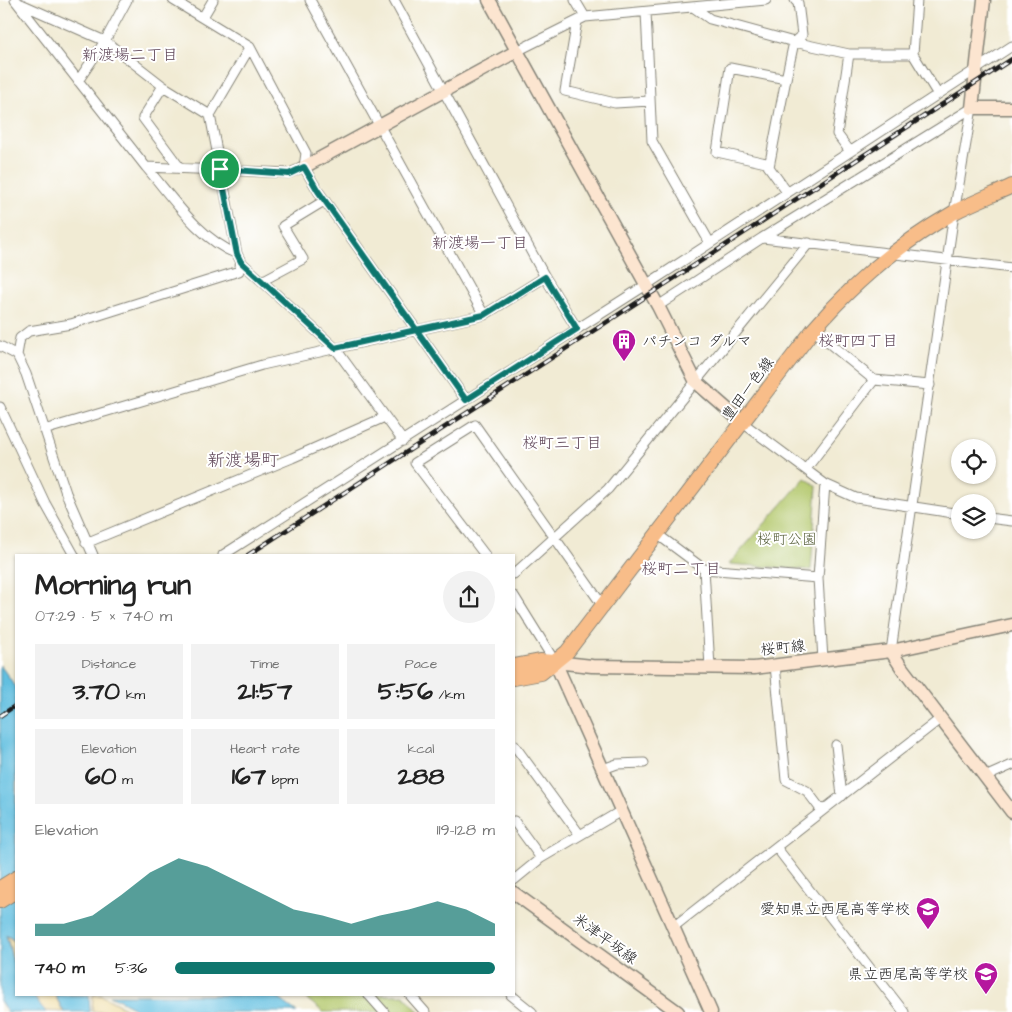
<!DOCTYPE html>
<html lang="en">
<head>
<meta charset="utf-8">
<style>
  body { margin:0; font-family:"Architects Daughter","Klee One",sans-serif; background:#f2f2f2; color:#222; height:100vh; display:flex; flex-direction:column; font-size:19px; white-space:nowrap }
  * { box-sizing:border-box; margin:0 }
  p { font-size:16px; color:#767676 }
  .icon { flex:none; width:28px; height:28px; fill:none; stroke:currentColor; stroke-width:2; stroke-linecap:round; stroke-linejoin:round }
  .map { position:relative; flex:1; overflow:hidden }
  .side { position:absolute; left:15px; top:554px; width:500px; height:442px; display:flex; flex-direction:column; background:#fff; border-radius:0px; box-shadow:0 1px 4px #0004 }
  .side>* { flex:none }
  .controls { position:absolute; left:951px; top:439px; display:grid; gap:10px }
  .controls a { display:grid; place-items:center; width:45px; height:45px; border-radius:50%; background:#fff; box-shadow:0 1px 4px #0004; font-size:25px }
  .pin { position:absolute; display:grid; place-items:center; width:42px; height:42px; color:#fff; margin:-21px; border:2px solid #fff; border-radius:50%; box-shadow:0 1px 5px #0007 }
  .round { display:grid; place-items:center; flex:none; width:52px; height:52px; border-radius:26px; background:#f2f2f2 }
  .summary { display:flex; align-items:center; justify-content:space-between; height:85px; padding:0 20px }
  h1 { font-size:28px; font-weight:700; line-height:38px }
  .metrics { display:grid; grid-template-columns:repeat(3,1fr); gap:8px; height:85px; padding:5px 20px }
  .metrics div { display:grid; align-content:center; border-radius:0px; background:#f2f2f2; text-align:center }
  .metrics b { font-size:25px; font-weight:700 }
  .metrics small { font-size:14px; font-weight:400 }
  .metrics p { font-size:14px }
  .chart { height:140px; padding:10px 20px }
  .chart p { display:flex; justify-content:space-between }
  .chart svg { width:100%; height:90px; margin-top:5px; fill:#0f766e; opacity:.7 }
  ul { padding:0 20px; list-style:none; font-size:16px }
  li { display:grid; grid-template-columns:80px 60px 1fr; align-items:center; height:38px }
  li i { height:12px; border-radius:6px; background:#0f766e }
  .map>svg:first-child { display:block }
  .green { fill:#b2c76b; stroke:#677244 }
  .sand { fill:#eeda9e; stroke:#857b5d }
  .water { fill:#62bfe0; stroke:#3f6e7e }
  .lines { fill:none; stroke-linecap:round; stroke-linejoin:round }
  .street-casing { stroke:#868478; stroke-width:11 }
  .secondary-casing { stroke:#868478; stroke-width:15 }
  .primary-casing { stroke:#868478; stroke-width:16 }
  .street { stroke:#fff; stroke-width:9 }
  .secondary { stroke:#fce5d0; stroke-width:12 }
  .primary { stroke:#f8bd89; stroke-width:14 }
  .rail-casing { stroke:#1c1c1c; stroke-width:4.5 }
  .rail { stroke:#fff; stroke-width:2.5; stroke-dasharray:8; stroke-linecap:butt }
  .route-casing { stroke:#fff; stroke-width:10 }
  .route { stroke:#0f766e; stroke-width:6 }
  .labels { text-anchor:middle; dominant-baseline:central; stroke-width:4; stroke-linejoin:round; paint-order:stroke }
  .poi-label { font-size:15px; fill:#1c1c1c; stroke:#fff; text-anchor:end }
  .street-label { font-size:15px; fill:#1c1c1c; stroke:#fff }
  .park-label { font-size:15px; fill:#58603c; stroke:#fff }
  .neighbourhood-label { font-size:16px; fill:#5f4658; stroke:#fff }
  .quarter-label { font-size:18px; fill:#5f4658; stroke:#fff }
</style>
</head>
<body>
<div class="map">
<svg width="1012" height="1012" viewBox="0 0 1012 1012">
  <rect width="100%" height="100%" fill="#fff"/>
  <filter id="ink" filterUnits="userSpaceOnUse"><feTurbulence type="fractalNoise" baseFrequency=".02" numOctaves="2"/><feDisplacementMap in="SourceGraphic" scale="10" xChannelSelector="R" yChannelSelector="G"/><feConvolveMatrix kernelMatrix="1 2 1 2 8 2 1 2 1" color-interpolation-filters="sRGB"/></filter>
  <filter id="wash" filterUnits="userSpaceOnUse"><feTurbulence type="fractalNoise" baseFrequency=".0096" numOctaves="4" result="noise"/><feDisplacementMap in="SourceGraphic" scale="20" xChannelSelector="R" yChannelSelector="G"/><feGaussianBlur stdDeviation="1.12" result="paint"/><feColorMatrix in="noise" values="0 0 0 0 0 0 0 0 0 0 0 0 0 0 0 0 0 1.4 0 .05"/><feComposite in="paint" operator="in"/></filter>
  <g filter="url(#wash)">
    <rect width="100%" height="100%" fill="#f1ebd4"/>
    <path class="green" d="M805 478 817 486 811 570 729 564Z
      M302 995H404L419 1012H323Z"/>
    <path class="sand" d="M7 936 16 943V969L14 965Z
      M34 995H55L63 1012 44 1011Z
      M93 995H101L132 1012H92Z"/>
    <path class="water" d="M0 665 16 687V941L6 935 16 974V995H32L46 1012H7L0 1001Z
      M55 995H89L90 1012H64Z
      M110 995H274L297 1012H137L131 1006Z"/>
  </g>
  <g filter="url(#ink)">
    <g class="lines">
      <g class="street-casing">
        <path id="street" d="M15 0 146 167 289 173 304 167
          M173 0 250 47 306 153 304 167 318 191 466 400
          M310 0 484 315
          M394 0 545 277 577 329
          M575 0 585 17
          M917 0 913 54 937 93
          M19 3 105 41 163 86 210 115
          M693 7 710 19 794 42 849 54H913
          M646 12 652 141 710 243
          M203 17 213 0
          M577 21 565 91 615 103 650 101
          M250 47 210 115 237 254 241 262 335 348 403 441
          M517 51 585 17 766 0
          M849 54 837 134 849 150
          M786 79 794 42 802 35 798 3 795 0
          M78 81 105 41 127 0
          M163 86 143 118 180 168
          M146 167C172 197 199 239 237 254
          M769 167 786 79 730 68 717 152 766 163 787 192
          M763 238 1012 268
          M262 281 303 259 283 226 324 201
          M658 306 762 238 972 108
          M813 330 874 380 930 385
          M0 346 17 355
          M0 407 45 503 74 555
          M743 423 825 484 856 498 960 514
          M44 430 262 365 484 315 545 277
          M806 469 874 380
          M988 518 1012 521
          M657 534 704 569 818 578
          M86 543 292 458 385 417
          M93 555 66 493 26 374 17 355 20 338 29 331 71 324 239 271 241 262
          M223 555 646 285 1012 46
          M485 555 415 463 475 425 603 606
          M704 569 710 667
          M514 574 608 489 809 243
          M514 596 555 662
          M891 651 954 213 972 108
          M823 660 818 578 825 484
          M775 665 786 780 807 791 822 811
          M514 745 580 835
          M836 745 842 796
          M603 769 617 764 644 763
          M985 777 1012 765
          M514 821 541 858
          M776 847 904 1012
          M514 880 541 858 621 811
          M672 928 940 719
          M369 995 384 1012
          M410 995 425 1012
          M511 995 532 1012"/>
      </g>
      <g class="secondary-casing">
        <path id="secondary" d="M489 0 658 306 696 382 743 423
          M984 0 972 108H1012
          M304 167 517 51
          M891 651 902 668 1012 812
          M514 893 678 1012
          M711 1012 555 662 592 666 754 668 891 651 1012 625"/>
      </g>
      <g class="primary-casing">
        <path id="primary" d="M514 666 540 661 555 662
          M514 678 541 673 567 652 813 330C853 283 899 244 953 213 971 203 993 195 1012 186
          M0 888 16 878
          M0 901 16 891"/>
      </g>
      <use href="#street" class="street"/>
      <use href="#secondary" class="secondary"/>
      <use href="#primary" class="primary"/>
      <g class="rail-casing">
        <path id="rail" d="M248 555 1012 59
          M0 716 16 705"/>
      </g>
      <use href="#rail" class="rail"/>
    </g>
  </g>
  <g class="lines" filter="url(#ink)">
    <g class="route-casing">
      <path id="route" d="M220 169 237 254 241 262 335 348 484 315 545 277 577 329 466 400 318 191 304 167 289 174 220 169"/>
    </g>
    <use href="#route" class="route"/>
  </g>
  <defs>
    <g id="building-pin" transform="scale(1.25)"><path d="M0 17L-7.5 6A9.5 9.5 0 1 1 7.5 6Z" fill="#b5179e" stroke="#fff"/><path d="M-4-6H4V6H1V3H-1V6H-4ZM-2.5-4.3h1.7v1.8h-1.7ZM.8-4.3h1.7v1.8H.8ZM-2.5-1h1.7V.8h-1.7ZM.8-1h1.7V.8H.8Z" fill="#fff"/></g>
    <g id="school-pin" transform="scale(1.25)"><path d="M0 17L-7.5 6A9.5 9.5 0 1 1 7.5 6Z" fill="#b5179e" stroke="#fff"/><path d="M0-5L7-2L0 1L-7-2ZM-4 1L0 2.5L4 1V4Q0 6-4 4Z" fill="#fff"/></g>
  </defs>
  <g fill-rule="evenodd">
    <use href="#building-pin" x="624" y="341"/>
    <use href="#school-pin" x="928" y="909"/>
    <use href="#school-pin" x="986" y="974"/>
  </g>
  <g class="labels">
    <g class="poi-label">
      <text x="642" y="341" text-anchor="start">パチンコ ダルマ</text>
      <text x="910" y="909">愛知県立西尾高等学校</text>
      <text x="968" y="974">県立西尾高等学校</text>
    </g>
    <g class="street-label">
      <text transform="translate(748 389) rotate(-53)">豊田一色線</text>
      <text transform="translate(783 648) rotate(-6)">桜町線</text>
      <text transform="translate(605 939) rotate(36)">米津平坂線</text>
    </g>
    <g class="park-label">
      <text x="787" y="539">桜町公園</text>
    </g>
    <g class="neighbourhood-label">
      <text x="130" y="55">新渡場二丁目</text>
      <text x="480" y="243">新渡場一丁目</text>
      <text x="858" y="341">桜町四丁目</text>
      <text x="562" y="443">桜町三丁目</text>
      <text x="681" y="569">桜町二丁目</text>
    </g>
    <g class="quarter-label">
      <text x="243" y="460">新渡場町</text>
    </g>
  </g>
</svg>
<div class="controls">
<a><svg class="icon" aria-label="locate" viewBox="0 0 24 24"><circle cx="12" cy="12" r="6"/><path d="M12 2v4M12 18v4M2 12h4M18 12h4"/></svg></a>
<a><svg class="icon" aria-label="layers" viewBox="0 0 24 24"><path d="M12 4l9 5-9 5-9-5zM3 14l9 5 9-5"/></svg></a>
</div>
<div class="pin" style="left:220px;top:169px;background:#1e9e55"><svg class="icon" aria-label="arrive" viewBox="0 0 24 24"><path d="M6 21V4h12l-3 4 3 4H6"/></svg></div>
<section class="side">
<div class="summary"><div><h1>Morning run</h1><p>07:29 · 5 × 740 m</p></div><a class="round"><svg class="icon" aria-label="share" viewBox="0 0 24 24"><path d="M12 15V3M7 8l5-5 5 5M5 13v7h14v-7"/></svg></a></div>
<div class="metrics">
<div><p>Distance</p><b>3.70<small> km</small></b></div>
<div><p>Time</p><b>21:57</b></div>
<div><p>Pace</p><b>5:56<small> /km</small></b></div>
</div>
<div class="metrics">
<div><p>Elevation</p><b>60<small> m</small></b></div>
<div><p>Heart rate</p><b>167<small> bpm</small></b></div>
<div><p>kcal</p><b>288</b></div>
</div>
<div class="chart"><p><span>Elevation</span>119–128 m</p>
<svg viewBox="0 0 160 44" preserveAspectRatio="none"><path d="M0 44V38L10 38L20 34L30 24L40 13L50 6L60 10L70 17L80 24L90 31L100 34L110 38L120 34L130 31L140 27L150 31L160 38V44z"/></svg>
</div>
<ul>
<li><b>740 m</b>5:36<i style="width:100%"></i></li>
</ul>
</section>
</div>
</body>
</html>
